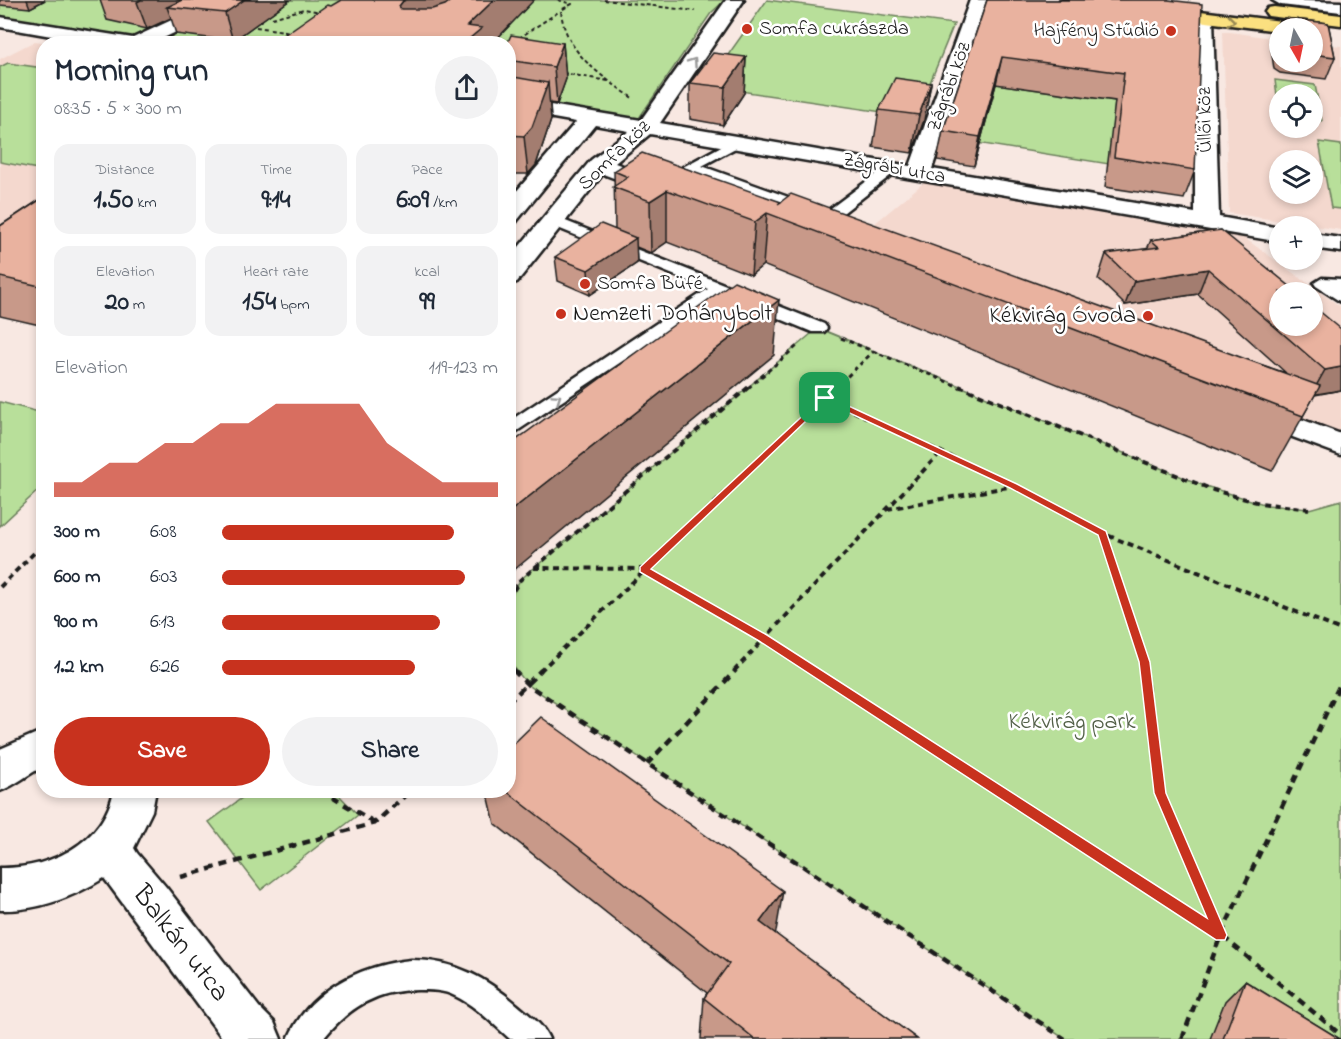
<!DOCTYPE html>
<html lang="en">
<head>
<meta charset="utf-8">
<style>
  body { margin:0; font-family:"Indie Flower",sans-serif; background:#f2f2f3; color:#1f2937; height:100vh; display:flex; flex-direction:column; font-size:22px; white-space:nowrap }
  * { box-sizing:border-box; margin:0 }
  p { font-size:20px; color:#747a83 }
  .icon { flex:none; width:33px; height:33px; fill:none; stroke:currentColor; stroke-width:2; stroke-linecap:round; stroke-linejoin:round }
  .map { position:relative; flex:1; overflow:hidden }
  .details { position:absolute; left:36px; top:36px; width:480px; height:762px; display:flex; flex-direction:column; background:#fff; border-radius:24px; box-shadow:0 3px 9px #0003 }
  .details>* { flex:none }
  .needle { width:39px; rotate:171deg }
  .controls { position:absolute; left:1269px; top:18px; display:grid; gap:12px }
  .controls a { display:grid; place-items:center; width:54px; height:54px; border-radius:50%; background:#fff; box-shadow:0 3px 9px #0003; font-size:30px }
  .pin { position:absolute; display:grid; place-items:center; width:51px; height:51px; color:#fff; margin:-26px; border-radius:12px; box-shadow:0 3px 9px #0006 }
  .round { display:grid; place-items:center; flex:none; width:63px; height:63px; border-radius:32px; background:#f2f2f3 }
  .headline { display:flex; align-items:center; justify-content:space-between; height:102px; padding:0 18px }
  h1 { font-size:33px; font-weight:700; line-height:45px }
  .figures { display:grid; grid-template-columns:repeat(3,1fr); gap:9px; height:102px; padding:6px 18px }
  .figures div { display:grid; align-content:center; border-radius:15px; background:#f2f2f3; text-align:center }
  .figures b { font-size:26px; font-weight:700 }
  .figures small { font-size:16px; font-weight:400 }
  .figures p { font-size:16px }
  .chart { height:168px; padding:12px 18px }
  .chart p { display:flex; justify-content:space-between }
  .chart svg { width:100%; height:108px; margin-top:6px; fill:#c8321e; opacity:.7 }
  .cta { display:flex; gap:12px; margin-top:auto; padding:12px 18px }
  .cta a { flex:1; height:69px; border-radius:36px; background:#c8321e; color:#fff; font-size:24px; font-weight:700; line-height:69px; text-align:center }
  .cta a+a { background:#f2f2f3; color:#1f2937 }
  ul { padding:0 18px; list-style:none; font-size:20px }
  li { display:grid; grid-template-columns:96px 72px 1fr; align-items:center; height:45px }
  li i { height:15px; border-radius:8px; background:#c8321e }
  .map>svg:first-child { display:block }
  .built { fill:#f4d8ce; fill-rule:evenodd }
  .green { fill:#b8df9a; stroke:#6a7e5b; stroke-width:1.5 }
  .lines { fill:none; stroke-linecap:round; stroke-linejoin:round }
  .service-casing { stroke:#1c1c1c; stroke-width:5 }
  .minor-casing { stroke:#1c1c1c; stroke-width:5 }
  .primary-casing { stroke:#1c1c1c; stroke-width:5 }
  .path-far3 { stroke:#1c1c1c; stroke-width:2; stroke-dasharray:4 3; stroke-linecap:butt }
  .path-far2 { stroke:#1c1c1c; stroke-width:3; stroke-dasharray:4.5 4; stroke-linecap:butt }
  .path-far1 { stroke:#1c1c1c; stroke-width:4; stroke-dasharray:6 4.5; stroke-linecap:butt }
  .path { stroke:#1c1c1c; stroke-width:4.5; stroke-dasharray:8 6; stroke-linecap:butt }
  .service { fill:#fff; fill-rule:evenodd }
  .minor { fill:#fff; fill-rule:evenodd }
  .primary { fill:#fbe080; fill-rule:evenodd }
  .wall { fill:#c89989; stroke:#1c1c1c; stroke-width:1.5; fill-rule:evenodd }
  .shaded-wall { fill:#a37d6f; stroke:#1c1c1c; stroke-width:1.5 }
  .building { fill:#e9b29f; stroke:#1c1c1c; stroke-width:1.5 }
  .oneway { stroke:#978853 }
  .oneway2 { stroke:#999 }
  .route { fill:#c8321e; stroke:#fff; stroke-width:1.5; fill-rule:evenodd }
  .poi-dot { fill:#c8321e; stroke:#fff; stroke-width:2 }
  .labels { text-anchor:middle; dominant-baseline:central; stroke-width:5; stroke-linejoin:round; paint-order:stroke }
  .far-poi-label { font-size:20px; fill:#1c1c1c; stroke:#fff; text-anchor:start }
  .far-street-label { font-size:20px; fill:#1c1c1c; stroke:#fff }
  .poi-label { font-size:24px; fill:#1c1c1c; stroke:#fff; text-anchor:start }
  .park-label { font-size:24px; fill:#536048; stroke:#fff }
  .near-street-label { font-size:28px; fill:#1c1c1c; stroke:#fff }
</style>
</head>
<body>
<div class="map">
<svg width="1341" height="1039" viewBox="0 0 1341 1039">
  <rect width="100%" height="100%" fill="#f8e8e2"/>
  <filter id="ink" filterUnits="userSpaceOnUse"><feTurbulence type="fractalNoise" baseFrequency=".0167" numOctaves="2"/><feDisplacementMap in="SourceGraphic" scale="12" xChannelSelector="R" yChannelSelector="G"/><feConvolveMatrix kernelMatrix="1 2 1 2 8 2 1 2 1" color-interpolation-filters="sRGB"/></filter>
  <g filter="url(#ink)">
    <path class="built" d="M1223 31 1279 39 1280 62H1312L1313 43 1341 46V230L1229 213ZM1280 94H1312V128H1280ZM1280 160H1312V194H1280Z
      M35 41 48 43 44 44 43 221 0 250V59Z
      M928 179 1233 230 1341 307V439L843 250ZM1280 292H1312V326H1280Z"/>
    <path class="green" d="M0 0H725L711 13 637 121 509 100 508 44 161 43 0 17Z
      M767 0 954 24 916 117 706 86Z
      M8 63 43 68V170L0 162V67Z
      M1275 80 1315 85 1322 121 1313 119 1312 94H1280L1279 111Z
      M996 84 1115 101 1109 164 977 143Z
      M1319 142 1341 145V209L1331 208Z
      M818 328 1202 485 1267 505 1309 509 1341 500V1039H1065L528 685 509 661 508 602 520 580Z
      M0 402 43 413 44 485 0 526Z
      M253 790 335 791 358 815 261 890 209 822Z"/>
    <g class="lines">
      <g class="service-casing">
        <path id="service" d="M736 138 743 142 741 145 702 166 827 211 887 166H897L899 169 834 220 829 222 683 167Z
          M553 216 824 324 827 328 824 332H812L722 295 508 437V422L708 289 548 224 545 221 548 218Z
          M1322 278 1341 279V302L1316 286 1314 283Z
          M411 960C456 960 488 979 521 1008 532 1017 543 1025 549 1039H510C493 1024 476 1006 455 996 444 990 430 990 418 990 377 990 349 1007 323 1039H288C309 990 361 965 411 960Z"/>
      </g>
      <g class="minor-casing">
        <path id="minor" d="M222 0H250L247 4 218 12 151 44H97L0 27V17L133 38 206 4Z
          M726 0H744L660 123 910 166 970 0H988L932 169 1195 213V17L1198 13H1210L1213 17 1219 217 1280 228V242L650 134 615 163 664 181 667 186 664 191H648L603 174 517 282 508 285V260L591 160 629 131 595 125 516 222 508 224V201L576 122 508 110V98L641 120Z
          M1272 0 1341 2V12L1281 5Z
          M1312 234 1341 238V252L1312 248Z
          M1255 402 1341 434V455L1244 419 1240 412 1244 405Z
          M44 730V766C28 774 16 785 0 791V749Z
          M114 790H156L152 811 134 848 137 853 166 887 259 1007 274 1022 281 1039H223L104 878C72 898 37 911 0 910V868C50 869 104 843 114 790Z"/>
      </g>
      <g class="primary-casing">
        <path id="primary" d="M1060 0H1112L1298 23 1307 28H1280V31L1069 5Z
          M1274 7 1341 15V25L1268 16 1265 12 1268 8Z"/>
      </g>
      <path class="path-far3" d="M558 0 572 4 561 10C564 53 602 76 634 99
        M604 0 695 11
        M272 18 304 9 321 12
        M249 26 292 32
        M519 38 560 11
        M563 73 608 81"/>
      <path class="path-far2" d="M841 338 962 388
        M748 388 797 346
        M835 388 874 351"/>
      <path class="path-far1" d="M959 386 1213 490 1260 503 1309 509
        M825 398 1014 486 1102 533 1341 630
        M887 509 1013 486
        M1102 534 1145 671
        M534 568 644 569 763 638 814 671
        M0 587 44 543
        M508 599 520 580 750 386
        M508 665 514 671
        M540 671 837 386
        M734 671 940 453"/>
      <path class="path" d="M513 670 528 685 1065 1039
        M812 670 1221 935 1341 1035
        M1145 670 1160 793 1221 935
        M508 703 541 670
        M647 764 736 670
        M320 790 374 822
        M181 877 375 823 411 790
        M1182 1039 1221 935 1341 682"/>
      <use href="#service" class="service"/>
      <use href="#minor" class="minor"/>
      <use href="#primary" class="primary"/>
    </g>
    <path class="wall" d="M0 0H45L30 8 0 5Z
      M100 0H290L233 41 176 34 171 18 147 29 107 20Z
      M987 0H1168L1195 170 1184 199 1105 187 1115 101 996 84 974 166 937 160 943 131Z
      M1284 18 1328 23 1335 57 1326 79 1280 73 1274 69 1270 41 1279 20 1282 21ZM1280 28H1312V62H1280Z
      M563 43 566 79 557 104 550 103 551 120 536 165 528 174H508V44Z
      M746 57 744 93 723 125 690 119V83Z
      M931 83 924 120 912 153 873 147 879 110Z
      M614 171 781 202 1286 373 1198 294 1125 305 1098 279 1106 254 1147 249 1151 240 1221 230 1312 326 1341 390 1315 395 1272 471 763 265 751 275 667 242 651 253 636 247 637 263 590 295 558 281 555 257 615 230Z
      M44 197V326L0 316V226Z
      M487 790H508L775 934 917 1039H701L704 998 707 993 495 824Z
      M1245 981 1340 1039H1210L1225 1001Z"/>
    <path class="shaded-wall" d="M27 0H45L30 8Z
      M141 0H213L167 7 171 18 147 29 137 2Z
      M244 0H290L233 41 225 13Z
      M406 0H472L409 38 399 6 403 1Z
      M494 0H534L492 44H463L467 26Z
      M563 43 566 79 557 104 554 67Z
      M746 57 744 93 723 125 725 87Z
      M1002 57 996 84 974 166 980 137Z
      M548 83 551 120 536 165 528 174 524 136Z
      M931 83 924 120 912 153 919 115Z
      M667 190V242L651 253 650 201Z
      M767 213 763 265 751 275 755 222Z
      M636 238 637 263 590 295 588 270Z
      M1208 269 1198 294 1125 305 1134 281Z
      M779 300 774 355 508 575V513Z
      M1341 367V390L1311 395 1325 370Z
      M783 891 775 937 760 922Z"/>
    <path class="building" d="M182 0H244L225 13 167 7Z
      M341 0H406L403 1 399 6 401 9H432L445 5 452 0H494L467 26 482 28 463 44H271L327 5 331 6Z
      M987 0H1168L1202 4 1195 170 1114 157 1124 73 1002 57 980 137 943 131Z
      M1284 18 1328 23 1335 57 1312 54V28H1280L1279 20 1284 21Z
      M511 35 563 43 554 67 508 60V44H507Z
      M713 53 746 57 725 87 690 83Z
      M508 76 548 83 532 127 524 136 508 135Z
      M895 78 931 83 919 115 879 110Z
      M642 153 781 202 778 204 791 194 1320 386 1303 416 767 213 755 222 667 190 650 201 613 187 628 177 614 171Z
      M44 197V287L0 277V226Z
      M601 224 636 238 588 270 555 257Z
      M1221 230 1297 292H1280V326H1312V305L1341 329V367L1325 370 1208 269 1134 281 1106 254 1159 247 1151 240Z
      M734 281 779 300 508 513V446Z
      M541 717 783 891 760 922 917 1039H755L704 998 729 964 505 790H508V749Z
      M1245 981 1340 1039H1223Z"/>
    <defs><path id="oneway-chevron" d="M-2-3.5L2.5 0L-2 3.5" fill="none" stroke-width="1.6" stroke-linecap="round" stroke-linejoin="round" transform="scale(1.5)"/></defs>
    <use class="oneway" href="#oneway-chevron" transform="translate(1231 21) rotate(7)"/>
    <g class="oneway2">
      <use href="#oneway-chevron" transform="translate(693 62) rotate(-55)"/>
      <use href="#oneway-chevron" transform="translate(557 398) rotate(-34)"/>
    </g>
  </g>
  <path class="route" d="M825 395 1017 484 1106 531 1150 662 1166 793 1227 935 1225 940H1216L759 641 640 572V567ZM826 402 1010 488 1098 535 1139 662 1154 793 1207 918 767 635 651 569Z"/>
  <g class="poi-dot">
    <circle cx="747" cy="29" r="6"/>
    <circle cx="1171" cy="31" r="6"/>
    <circle cx="585" cy="284" r="6"/>
    <circle cx="561" cy="314" r="6"/>
    <circle cx="1148" cy="316" r="6"/>
  </g>
  <g class="labels">
    <g class="far-poi-label">
      <text x="759" y="29">Somfa cukrászda</text>
      <text x="1159" y="31" text-anchor="end">Hajfény Stűdió</text>
      <text x="597" y="284">Somfa Büfé</text>
    </g>
    <g class="far-street-label">
      <text transform="translate(950 87) rotate(-70)">Zágrábi köz</text>
      <text transform="translate(1206 120) rotate(-91)">Üllői köz</text>
      <text transform="translate(615 156) rotate(-44)">Somfa köz</text>
      <text transform="translate(894 169) rotate(10)">Zágrábi utca</text>
    </g>
    <g class="poi-label">
      <text x="573" y="314">Nemzeti Dohánybolt</text>
      <text x="1136" y="316" text-anchor="end">Kékvirág Óvoda</text>
    </g>
    <g class="park-label">
      <text x="1072" y="722">Kékvirág park</text>
    </g>
    <g class="near-street-label">
      <text transform="translate(180 944) rotate(52)">Balkán utca</text>
    </g>
  </g>
</svg>
<div class="controls">
<a><svg class="needle" viewBox="-14 -14 28 28"><path d="M0-13l5 13h-10z" fill="#e53935"/><path d="M0 13l5-13h-10z" fill="#747a83"/></svg></a>
<a><svg class="icon" aria-label="locate" viewBox="0 0 24 24"><circle cx="12" cy="12" r="6"/><path d="M12 2v4M12 18v4M2 12h4M18 12h4"/></svg></a>
<a><svg class="icon" aria-label="layers" viewBox="0 0 24 24"><path d="M12 4l9 5-9 5-9-5zM3 14l9 5 9-5"/></svg></a>
<a>+</a>
<a>−</a>
</div>
<div class="pin" style="left:825px;top:398px;background:#1e9e55"><svg class="icon" aria-label="arrive" viewBox="0 0 24 24"><path d="M6 21V4h12l-3 4 3 4H6"/></svg></div>
<section class="details">
<div class="headline"><div><h1>Morning run</h1><p>08:35 · 5 × 300 m</p></div><a class="round"><svg class="icon" aria-label="share" viewBox="0 0 24 24"><path d="M12 15V3M7 8l5-5 5 5M5 13v7h14v-7"/></svg></a></div>
<div class="figures">
<div><p>Distance</p><b>1.50<small> km</small></b></div>
<div><p>Time</p><b>9:14</b></div>
<div><p>Pace</p><b>6:09<small> /km</small></b></div>
</div>
<div class="figures">
<div><p>Elevation</p><b>20<small> m</small></b></div>
<div><p>Heart rate</p><b>154<small> bpm</small></b></div>
<div><p>kcal</p><b>99</b></div>
</div>
<div class="chart"><p><span>Elevation</span>119–123 m</p>
<svg viewBox="0 0 160 44" preserveAspectRatio="none"><path d="M0 44V38L10 38L20 30L30 30L40 22L50 22L60 14L70 14L80 6L90 6L100 6L110 6L120 22L130 30L140 38L150 38L160 38V44z"/></svg>
</div>
<ul>
<li><b>300 m</b>6:08<i style="width:84%"></i></li>
<li><b>600 m</b>6:03<i style="width:88%"></i></li>
<li><b>900 m</b>6:13<i style="width:79%"></i></li>
<li><b>1.2 km</b>6:26<i style="width:70%"></i></li>
</ul>
<div class="cta"><a>Save</a><a>Share</a></div>
</section>
</div>
</body>
</html>
